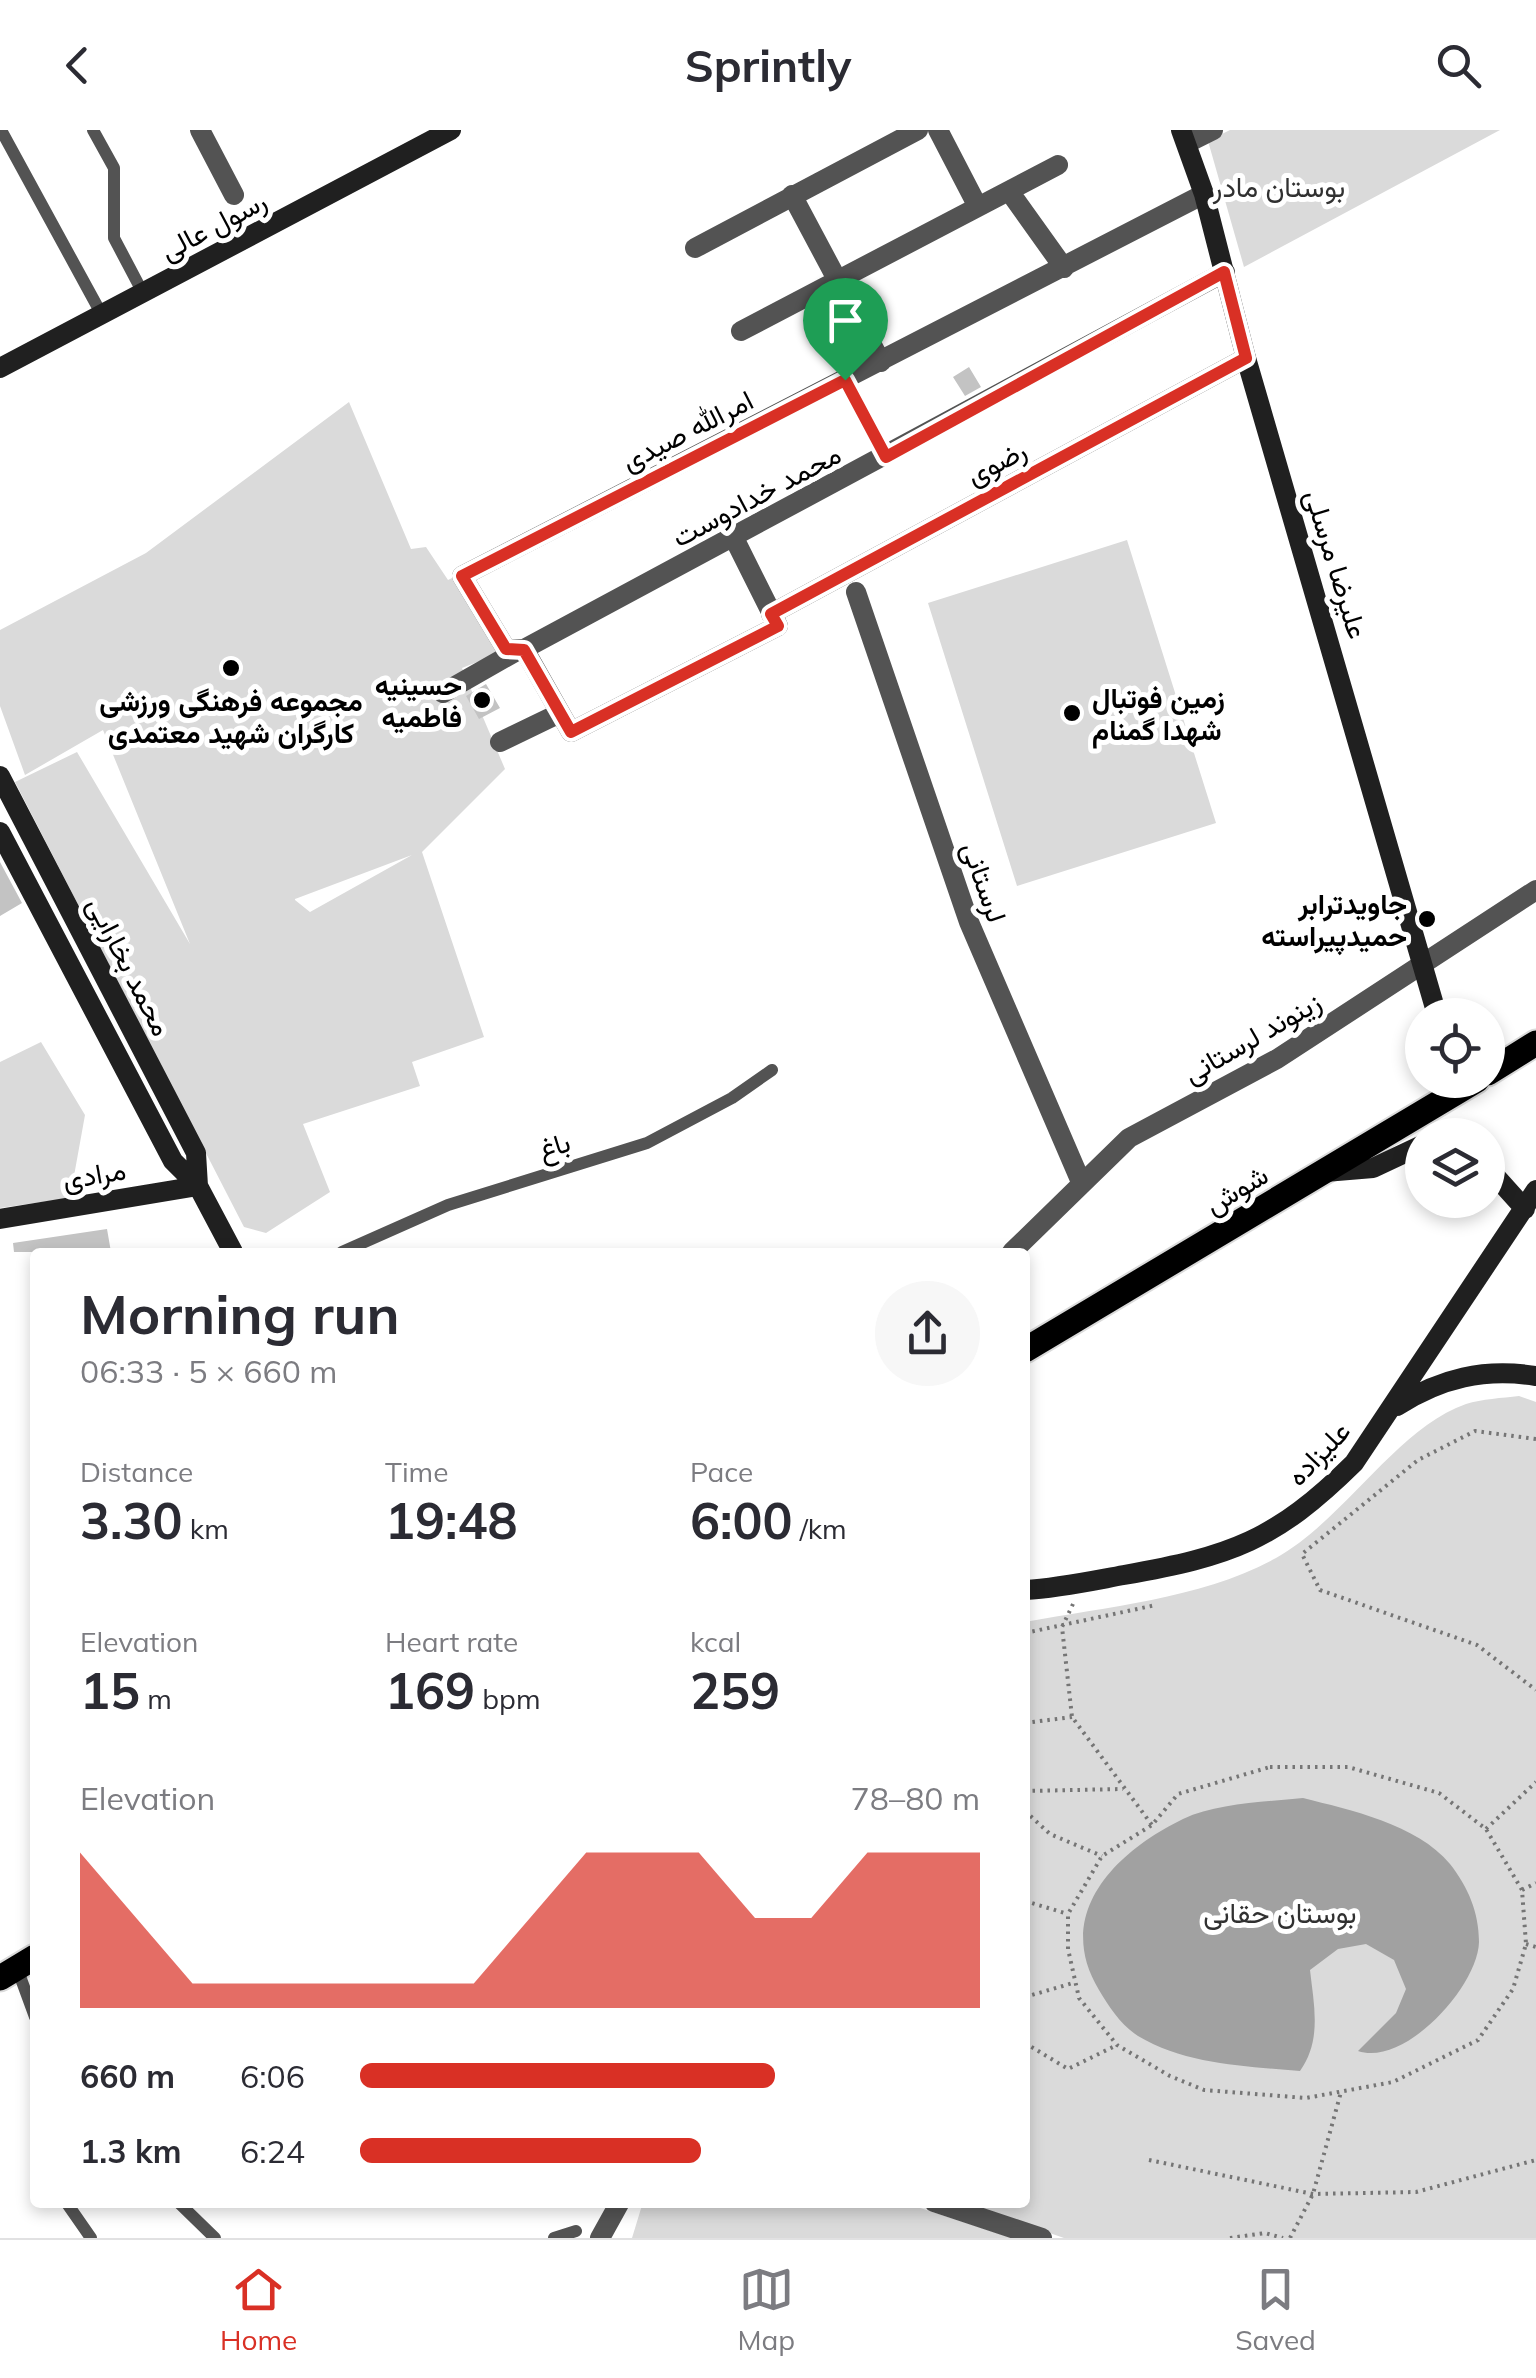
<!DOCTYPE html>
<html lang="en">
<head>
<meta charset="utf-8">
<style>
  body { margin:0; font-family:Mulish,Vazirmatn,sans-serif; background:#f7f7f7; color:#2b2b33; height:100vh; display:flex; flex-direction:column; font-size:38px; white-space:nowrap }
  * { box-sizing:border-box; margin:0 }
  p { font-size:32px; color:#7c7c81 }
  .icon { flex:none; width:55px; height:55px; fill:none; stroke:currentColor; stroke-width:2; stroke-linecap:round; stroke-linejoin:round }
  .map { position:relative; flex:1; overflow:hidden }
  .drawer { position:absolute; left:30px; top:1118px; width:1000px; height:960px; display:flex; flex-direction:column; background:#fff; border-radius:10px; box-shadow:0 5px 15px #0003 }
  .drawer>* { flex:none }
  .fabs { position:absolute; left:1405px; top:868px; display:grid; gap:20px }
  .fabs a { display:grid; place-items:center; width:100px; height:100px; border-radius:50%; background:#fff; box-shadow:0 5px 15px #0003; font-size:50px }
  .pin { position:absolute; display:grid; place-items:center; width:85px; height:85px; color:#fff; margin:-102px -42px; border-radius:50% 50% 50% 0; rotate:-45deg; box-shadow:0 0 10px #0007 }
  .pin .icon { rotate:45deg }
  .round { display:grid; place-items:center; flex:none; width:105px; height:105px; border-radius:52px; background:#f7f7f7 }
  .head { display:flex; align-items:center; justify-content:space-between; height:170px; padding:0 50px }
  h1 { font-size:55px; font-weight:700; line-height:75px }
  .stats { display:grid; grid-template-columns:repeat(3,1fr); gap:15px; height:170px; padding:10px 50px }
  .stats div { display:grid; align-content:center }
  .stats b { font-size:50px; font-weight:700 }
  .stats small { font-size:28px; font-weight:400 }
  .stats p { font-size:28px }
  .chart { height:280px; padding:20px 50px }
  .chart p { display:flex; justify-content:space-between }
  .chart svg { width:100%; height:180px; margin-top:10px; fill:#d93025; opacity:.7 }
  ul { padding:0 50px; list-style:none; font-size:32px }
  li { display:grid; grid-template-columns:160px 120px 1fr; align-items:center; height:75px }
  li i { height:25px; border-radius:12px; background:#d93025 }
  header { display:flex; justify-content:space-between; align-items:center; height:130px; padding:0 50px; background:#fff; font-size:45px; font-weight:700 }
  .menu { display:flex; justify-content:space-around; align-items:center; height:140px; border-top:2px solid #e1e1e2; background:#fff; font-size:28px; color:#7c7c81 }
  .menu a { display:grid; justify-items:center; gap:5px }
  .menu .active { color:#d93025 }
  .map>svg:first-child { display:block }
  .green { fill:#dadada; fill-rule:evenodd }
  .water { fill:#a1a1a1 }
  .building { fill:#c3c3c3 }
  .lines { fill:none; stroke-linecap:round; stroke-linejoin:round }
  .primary-casing { stroke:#dbdbdb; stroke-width:29 }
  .path { stroke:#757575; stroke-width:4; stroke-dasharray:2.5 5; stroke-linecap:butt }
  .lane { stroke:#535353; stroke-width:12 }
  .street { stroke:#535353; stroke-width:20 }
  .secondary { stroke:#202020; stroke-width:20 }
  .primary { stroke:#000; stroke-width:25 }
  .route-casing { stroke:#fff; stroke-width:20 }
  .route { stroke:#d93025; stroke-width:12 }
  .poi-dot { fill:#000; stroke:#fff; stroke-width:4 }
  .labels { text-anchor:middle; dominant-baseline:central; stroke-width:10; stroke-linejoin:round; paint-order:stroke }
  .park-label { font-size:28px; fill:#313131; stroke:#fff }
  .street-label { font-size:28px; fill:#000; stroke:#fff }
  .poi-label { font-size:28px; font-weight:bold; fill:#000; stroke:#fff; text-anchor:end }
</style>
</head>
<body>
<header><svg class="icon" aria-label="back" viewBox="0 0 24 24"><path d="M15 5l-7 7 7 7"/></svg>Sprintly<svg class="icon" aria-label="search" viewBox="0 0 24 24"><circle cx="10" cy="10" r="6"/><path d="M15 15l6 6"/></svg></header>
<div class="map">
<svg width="1536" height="2108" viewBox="0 0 1536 2108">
  <rect width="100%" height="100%" fill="#fff"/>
  <path class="green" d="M1230 0H1500L1244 137 1208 11Z
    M349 272 411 419 426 417 448 450 454 447 500 523 462 538 505 639 422 722 484 907 412 932 420 956 303 994 330 1062 266 1103 244 1097 15 652 77 622 190 814 103 600 25 645 0 576V500L146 423ZM412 725 310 782 295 770V769Z
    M1127 410 1216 693 1017 756 928 473Z
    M41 912 85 985 70 1068 0 1078V932Z
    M1519 1266 1536 1272V2108H1064L964 2073 1025 2072V1492C1109 1476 1201 1469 1276 1428 1344 1390 1397 1298 1466 1274 1482 1269 1502 1268 1519 1266Z
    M643 2072 905 2073 1012 2108H632Z"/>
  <path class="water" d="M1303 1668C1350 1680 1417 1694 1450 1734 1468 1757 1479 1782 1479 1812 1478 1856 1405 1937 1358 1921L1396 1883 1406 1859 1394 1830 1366 1814 1338 1819 1310 1840C1314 1876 1322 1910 1300 1941 1245 1936 1187 1935 1138 1906 1121 1895 1109 1877 1099 1860 1053 1784 1115 1722 1183 1689 1217 1673 1265 1672 1303 1668Z"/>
  <path class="building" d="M969 237 981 257 965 266 953 247Z
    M486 554 500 578 479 589 466 566Z
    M0 732 22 773 0 786Z
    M107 1099 111 1122H14L13 1113Z"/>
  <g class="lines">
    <g class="primary-casing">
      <path id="primary" d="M1488 943 1536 913
        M1025 1220 1477 950
        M0 1848 35 1827"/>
    </g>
    <path class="path" d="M854 268 875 308
      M1536 1309 1475 1301 1418 1330 1302 1424 1320 1460 1477 1515 1536 1560
      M1073 1474 1062 1497 1072 1587 1152 1695
      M1025 1503 1156 1475
      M1025 1593 1072 1587
      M1270 1637H1348L1439 1663 1486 1699 1522 1760 1526 1814 1513 1859 1478 1910 1393 1952 1306 1968 1204 1960 1170 1946 1117 1915 1079 1868 1068 1819V1784L1102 1726 1152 1695 1178 1664Z
      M1025 1661 1123 1659
      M1025 1681 1050 1704 1102 1726
      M1486 1699 1536 1652
      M1522 1760 1536 1753
      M1025 1771 1068 1784
      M1526 1814 1536 1817
      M1025 1867 1073 1853
      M1025 1913 1068 1939 1117 1915
      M1149 2030 1313 2064 1416 2062 1536 2030
      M1230 2108 1265 2103 1283 2108
      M1290 2108 1313 2064 1341 1962"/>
    <path class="lane" d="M1 0 102 185
      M93 0 114 38V108L143 163
      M342 1122 448 1075 647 1013 732 968 772 940
      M17 1838 35 1887
      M66 2072 91 2108
      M178 2072 215 2108
      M554 2108 576 2101"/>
    <path class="street" d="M200 0 234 65
      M938 0 978 77
      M1187 13 1213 0
      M1009 61 1064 138
      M792 65 881 232
      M695 118 918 0
      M741 201 1058 35
      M734 408 778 496 571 602 524 519H506L462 446 1204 64
      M856 462 969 792 1081 1052
      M771 484 1246 228
      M524 519 1225 142
      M443 563 515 522
      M500 612 560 583
      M1012 1122 1129 1008 1277 929 1536 760
      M934 2072 1042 2108
      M600 2108 620 2072"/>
    <path class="secondary" d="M1181 0 1204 64 1246 228 1437 885
      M0 238 451 0
      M0 646 196 1023 198 1056
      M0 702 173 1031 198 1056 233 1122
      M1488 1038 1525 1079
      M1325 1042 1373 1038 1422 1015
      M0 1089 198 1056
      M1397 1276C1441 1248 1484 1238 1536 1246
      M1025 1460C1059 1458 1091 1451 1124 1445 1231 1426 1275 1411 1354 1333L1536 1060"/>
    <use href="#primary" class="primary"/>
  </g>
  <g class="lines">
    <g class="route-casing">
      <path id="route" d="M1224 142 1246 228 771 484 778 496 571 602 524 520 506 519 462 446 845 250 886 327Z"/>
    </g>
    <use href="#route" class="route"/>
  </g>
  <g class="poi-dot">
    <circle cx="231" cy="538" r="10"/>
    <circle cx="482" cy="570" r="10"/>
    <circle cx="1072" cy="583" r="10"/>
    <circle cx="1427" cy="789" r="10"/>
  </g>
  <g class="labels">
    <g class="park-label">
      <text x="1279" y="56">بوستان مادر</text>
      <text x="1280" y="1782">بوستان حقانی</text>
    </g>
    <g class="street-label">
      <text transform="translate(213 95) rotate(-28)">رسول عالی</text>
      <text transform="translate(687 300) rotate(-27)">امرالله صیدی</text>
      <text transform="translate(996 332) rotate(-28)">رضوی</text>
      <text transform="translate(756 365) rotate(-28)">محمد خدادوست</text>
      <text transform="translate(1337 434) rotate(73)">علیرضا مرسلی</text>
      <text transform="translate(985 752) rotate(71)">لرستانی</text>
      <text transform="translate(130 836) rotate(63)">محمد بخارایی</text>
      <text transform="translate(1252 907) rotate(-30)">زینوند لرستانی</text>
      <text transform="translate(554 1015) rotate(-17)">باغ</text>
      <text transform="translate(94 1044) rotate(-10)">مرادی</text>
      <text transform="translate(1236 1059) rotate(-31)">شوش</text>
      <text transform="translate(1318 1323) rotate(-46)">علیزاده</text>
    </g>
    <g class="poi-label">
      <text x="462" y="554">حسینیه<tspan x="462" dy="32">فاطمیه</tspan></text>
      <text x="1092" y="567" text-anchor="start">زمین فوتبال<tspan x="1092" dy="32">شهدا گمنام</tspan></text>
      <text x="231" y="570" text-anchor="middle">مجموعه فرهنگی ورزشی<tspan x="231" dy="32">کارگران شهید معتمدی</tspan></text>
      <text x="1407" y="773">جاویدترابر<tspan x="1407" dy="32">حمیدپیراسته</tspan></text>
    </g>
  </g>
</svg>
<div class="fabs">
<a><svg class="icon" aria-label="locate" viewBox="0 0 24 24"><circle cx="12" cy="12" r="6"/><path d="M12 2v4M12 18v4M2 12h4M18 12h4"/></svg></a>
<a><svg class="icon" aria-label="layers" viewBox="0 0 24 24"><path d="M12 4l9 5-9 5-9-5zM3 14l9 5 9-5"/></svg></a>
</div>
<div class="pin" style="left:845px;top:250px;background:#1e9e55"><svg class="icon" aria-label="arrive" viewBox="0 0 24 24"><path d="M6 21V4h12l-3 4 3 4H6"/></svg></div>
<section class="drawer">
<div class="head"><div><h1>Morning run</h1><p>06:33 · 5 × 660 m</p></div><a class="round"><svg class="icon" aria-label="share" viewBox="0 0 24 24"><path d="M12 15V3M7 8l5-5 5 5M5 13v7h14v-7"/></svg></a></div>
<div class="stats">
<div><p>Distance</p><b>3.30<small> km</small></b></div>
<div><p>Time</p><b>19:48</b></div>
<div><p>Pace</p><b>6:00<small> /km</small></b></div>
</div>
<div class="stats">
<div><p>Elevation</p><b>15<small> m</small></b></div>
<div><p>Heart rate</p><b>169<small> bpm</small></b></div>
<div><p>kcal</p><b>259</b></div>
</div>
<div class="chart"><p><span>Elevation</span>78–80 m</p>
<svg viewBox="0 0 160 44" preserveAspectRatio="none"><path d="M0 44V6L10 22L20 38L30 38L40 38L50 38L60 38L70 38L80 22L90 6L100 6L110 6L120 22L130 22L140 6L150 6L160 6V44z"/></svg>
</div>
<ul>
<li><b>660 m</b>6:06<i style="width:67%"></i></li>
<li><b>1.3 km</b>6:24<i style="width:55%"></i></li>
</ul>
</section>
</div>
<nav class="menu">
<a class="active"><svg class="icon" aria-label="home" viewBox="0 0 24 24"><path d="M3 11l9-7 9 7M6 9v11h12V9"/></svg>Home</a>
<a><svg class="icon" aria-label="map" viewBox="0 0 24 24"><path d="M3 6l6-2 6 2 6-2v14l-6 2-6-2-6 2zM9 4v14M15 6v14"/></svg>Map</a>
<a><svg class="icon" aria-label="saved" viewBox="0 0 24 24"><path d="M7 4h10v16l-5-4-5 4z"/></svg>Saved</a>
</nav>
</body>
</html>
